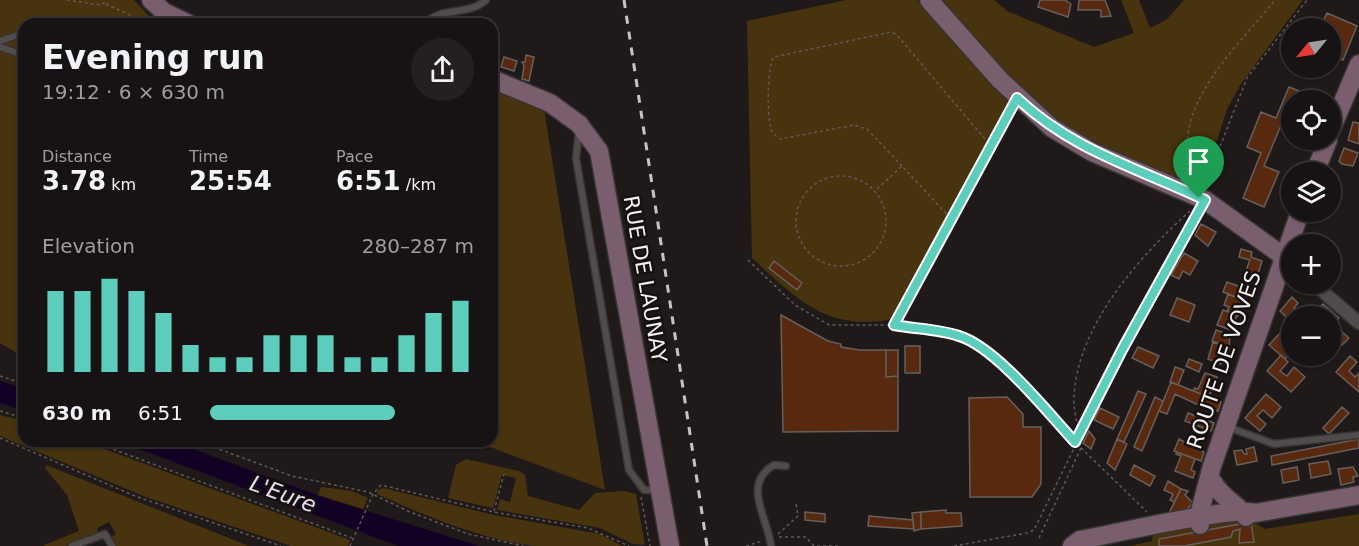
<!DOCTYPE html>
<html lang="en">
<head>
<meta charset="utf-8">
<style>
  body { margin:0; font-family:"DejaVu Sans",sans-serif; background:#242022; color:#f1f3f6; height:100vh; display:flex; flex-direction:column; font-size:22px; white-space:nowrap }
  * { box-sizing:border-box; margin:0 }
  p { font-size:20px; color:#9e9ea0 }
  .icon { flex:none; width:33px; height:33px; fill:none; stroke:currentColor; stroke-width:2; stroke-linecap:round; stroke-linejoin:round }
  .map { position:relative; flex:1; overflow:hidden }
  .panel { position:absolute; left:18px; top:18px; width:480px; height:429px; display:flex; flex-direction:column; background:#171314; border-radius:18px; box-shadow:0 2px 4px #0004,0 0 0 2px #363234 }
  .panel>* { flex:none }
  .needle { width:39px; rotate:240deg }
  .buttons { position:absolute; left:1281px; top:18px; display:grid; gap:12px }
  .buttons a { display:grid; place-items:center; width:60px; height:60px; border-radius:50%; background:#171314; box-shadow:0 2px 4px #0004,0 0 0 2px #363234; font-size:30px }
  .pin { position:absolute; display:grid; place-items:center; width:51px; height:51px; color:#fff; margin:-62px -26px; border-radius:50% 50% 50% 0; rotate:-45deg; box-shadow:0 0 6px #0007 }
  .pin .icon { rotate:45deg }
  .round { display:grid; place-items:center; flex:none; width:63px; height:63px; border-radius:32px; background:#242022 }
  .head { display:flex; align-items:center; justify-content:space-between; height:102px; padding:0 24px }
  h1 { font-size:33px; font-weight:600; line-height:45px }
  .stats { display:grid; grid-template-columns:repeat(3,1fr); gap:9px; height:102px; padding:6px 24px }
  .stats div { display:grid; align-content:center }
  .stats b { font-size:26px; font-weight:600 }
  .stats small { font-size:16px; font-weight:400 }
  .stats p { font-size:16px }
  .chart { height:168px; padding:12px 24px }
  .chart p { display:flex; justify-content:space-between }
  .chart svg { width:100%; height:108px; margin-top:6px; stroke:#5ccebb; stroke-width:6 }
  ul { padding:0 24px; list-style:none; font-size:20px }
  li { display:grid; grid-template-columns:96px 72px 1fr; align-items:center; height:45px }
  li i { height:15px; border-radius:8px; background:#5ccebb }
  .map>svg:first-child { display:block }
  .green { fill:#47330d }
  .water { fill:#130025 }
  .building { fill:#59290f; stroke:#66605d; stroke-width:1.5 }
  .lines { fill:none; stroke-linecap:round; stroke-linejoin:round }
  .lane-casing { stroke:#383434; stroke-width:9 }
  .street-casing { stroke:#383434; stroke-width:15 }
  .secondary-casing { stroke:#383434; stroke-width:21 }
  .path { stroke:#605a5b; stroke-width:1.5; stroke-dasharray:3 3; stroke-linecap:butt }
  .lane { stroke:#524b4c; stroke-width:6 }
  .street { stroke:#524b4c; stroke-width:12 }
  .secondary { stroke:#795e6e; stroke-width:18 }
  .rail { stroke:#c7c3c4; stroke-width:3; stroke-dasharray:8 8; stroke-linecap:butt }
  .route-casing { stroke:#fff; stroke-width:12 }
  .route { stroke:#5ccebb; stroke-width:8 }
  .labels { text-anchor:middle; dominant-baseline:central; stroke-width:5; stroke-linejoin:round; paint-order:stroke }
  .street-label { font-size:21px; fill:#f4f0f1; stroke:#161011 }
  .water-label { font-size:22px; font-style:italic; fill:#e7dff2; stroke:#161011 }
</style>
</head>
<body>
<div class="map">
<svg width="1359" height="546" viewBox="0 0 1359 546">
  <rect width="100%" height="100%" fill="#1f191a"/>
  <path class="green" d="M0 0H134L154 21 152 24H24V357L0 343Z
    M846 0H917L1009 103 893 319C827 332 797 299 752 258L747 21Z
    M939 0H994L1007 11 1094 47 1134 33 1121 0H1139L1150 28 1166 20 1184 0H1303L1241 84 1227 109 1202 188C1145 167 1088 145 1039 107 1006 82 968 32 939 0Z
    M492 91 544 109 605 490 474 441H492Z
    M0 415 24 421V441H83L350 540 348 546H291L146 497 0 436Z
    M466 459 519 471 525 475 528 496 579 510 595 493 625 491 636 494 645 545 633 544 600 528 497 510 500 499 510 502 516 478 502 475 493 508 448 498 456 465Z
    M46 465 249 546H115L111 537 116 534 109 522 97 528 98 532 66 546H42L79 531 67 495 45 468Z
    M321 487 352 491 368 498 363 509 318 495Z
    M383 488 494 515 600 534 622 546C594 546 563 546 534 546 480 539 426 516 377 494L378 490Z
    M1359 514V546H1130L1152 541 1153 533 1249 519 1265 529Z"/>
  <path class="water" d="M0 381 24 389V411L0 403Z
    M118 441H171L319 496 479 546H398Z"/>
  <path class="building" d="M1040 0H1065L1071 4 1068 17 1038 7Z
    M1079 0H1105L1111 16 1101 17V10H1078Z
    M1327 13 1357 26 1343 60 1330 55V28L1321 26Z
    M526 55 534 57 529 81 522 79 524 66 522 62H525Z
    M504 57 517 61 514 71 501 67Z
    M1289 87 1323 100H1292V113L1287 111 1264 166 1279 172 1264 207 1243 198 1261 153 1247 147 1261 112 1276 118Z
    M1353 122 1359 123V144L1348 140Z
    M1344 148 1358 153 1353 166 1342 164 1339 161Z
    M1201 224 1216 232 1208 246 1195 235Z
    M1241 249 1252 252 1251 257 1262 261 1257 277 1245 273 1250 260 1239 257Z
    M1184 253 1198 261 1190 275 1183 271 1179 279 1171 275Z
    M774 261 802 283 797 290 769 268Z
    M1227 282 1249 290 1244 300 1223 292Z
    M1228 294 1245 301 1238 316 1227 311 1229 307 1224 305Z
    M1292 297 1298 303 1294 308 1304 315 1292 316V322L1280 311Z
    M1177 298 1195 305 1189 322 1170 315Z
    M1323 304 1339 318 1330 327V316H1312Z
    M1223 310 1237 315 1235 321 1238 322 1234 331 1217 325Z
    M781 315 828 341 841 344V347L860 350H886V377L898 376V431L783 432Z
    M1291 321 1292 341 1287 337 1282 344 1291 351 1285 359 1269 345Z
    M1333 324 1349 338 1342 345 1333 337 1330 340V327Z
    M1216 330 1230 335 1229 347 1212 341Z
    M1213 342 1230 348 1228 353 1225 352 1221 364 1208 359Z
    M905 346H920V373H905Z
    M1138 347 1159 356 1153 368 1132 358Z
    M886 350H898V376L886 377Z
    M1281 355 1288 362 1280 371 1287 376 1294 367 1305 377 1291 392 1267 371Z
    M1350 356 1357 362 1349 371 1355 377 1359 373V392L1336 372Z
    M1189 359 1202 364 1199 372 1186 366Z
    M1175 367 1184 370 1178 385 1170 382Z
    M1205 373 1217 377 1209 397 1193 391 1195 388 1198 389Z
    M1171 382 1221 402 1218 411 1205 408 1175 394 1167 414 1159 411Z
    M1138 391 1146 394 1124 442 1117 439Z
    M1266 394 1281 407 1272 418 1263 410 1257 416 1266 424 1260 431 1245 418Z
    M1007 397 1023 414V427H1041V484L1032 497H970L969 398Z
    M1155 397 1163 401 1142 451 1134 447Z
    M1342 407 1349 413 1329 434 1323 428Z
    M1100 408 1119 417 1113 429 1094 420Z
    M1188 413 1214 423 1211 431 1185 421Z
    M1089 431 1095 439 1091 449 1083 443Z
    M1117 439 1127 444 1115 470 1107 463Z
    M1179 439 1204 452 1201 461 1174 451Z
    M1359 439V448L1272 465 1271 456Z
    M1254 447 1257 461 1237 465 1234 451 1242 450 1244 454H1247L1246 449Z
    M1177 452 1195 459 1191 470 1195 472 1193 478 1175 471 1181 456 1176 454Z
    M1328 461 1331 474 1311 478 1309 464Z
    M1134 465 1155 476 1150 486 1130 475Z
    M1297 467 1299 480 1283 483 1281 470Z
    M1353 467 1358 476 1353 477 1354 482 1341 485 1338 469Z
    M1168 481 1181 489 1174 502 1170 500 1173 494 1164 490Z
    M1181 489 1188 491 1185 495 1193 503 1184 512 1168 515Z
    M946 510V513H961L962 526 921 529V512Z
    M805 512 825 514V522L805 520Z
    M921 512V529L914 531 912 513Z
    M869 516 913 520 914 529 868 526Z
    M1251 522 1254 542 1239 543 1240 529 1233 531 1231 537 1184 546H1159V539Z"/>
  <g class="lines">
    <g class="lane-casing">
      <path id="lane" d="M159 24 164 13
        M425 24C441 6 469 16 486 0
        M0 41 24 33
        M0 47 24 55
        M579 131 576 158 629 470 644 490H658
        M1228 427 1274 444 1359 435
        M72 546 105 534 112 546
        M771 546C768 518 741 484 774 465L786 466"/>
    </g>
    <g class="street-casing">
      <path id="street" d="M1314 284 1359 323"/>
    </g>
    <g class="secondary-casing">
      <path id="secondary" d="M151 0 164 12 189 24
        M929 0 1000 80 1052 128 1092 152 1205 200 1283 256
        M492 79 550 103 579 124 599 151 670 546
        M1330 132 1359 64
        M1315 172 1328 140
        M1213 482C1221 498 1242 507 1246 517
        M1200 525V511L1212 466 1300 212
        M1072 546 1080 540C1110 535 1234 505 1255 513L1359 495"/>
    </g>
    <path class="path" d="M67 0 101 5 104 3 103 0
      M106 4 132 16 137 24
      M902 166 867 129 854 125 780 139C776 136 772 133 771 129 767 117 767 65 774 57L891 32 896 34 991 146
      M796 221a45 45 0 1 1 90 0a45 45 0 1 1-90 0Z
      M1197 180C1194 170 1189 159 1188 148 1183 95 1244 39 1275 0
      M1208 186V177L1247 78 1307 0
      M877 189 902 166 952 220
      M748 260 795 305 829 325H894L958 336 971 341 1008 370 1075 442 1147 512
      M895 324 1009 109
      M0 376 24 384
      M0 411 24 418
      M1079 433C1077 421 1073 408 1074 396 1078 324 1140 256 1191 210
      M0 438 135 496 281 546
      M91 441 352 538
      M197 441 292 476 368 492 410 512 468 534 524 546
      M641 497 650 546
      M494 511 504 474
      M778 534 798 516 796 504
      M779 537H806L814 546
      M1039 538 1081 448 1079 437
      M350 546 373 494 381 485 494 512 588 528 629 546
      M746 546 762 541
      M817 546H838
      M954 546 1027 533 1034 530 1123 348 1199 212"/>
    <use href="#lane" class="lane"/>
    <use href="#street" class="street"/>
    <use href="#secondary" class="secondary"/>
    <path class="rail" d="M624 0 707 546"/>
  </g>
  <g class="lines">
    <g class="route-casing">
      <path id="route" d="M1017 98C1073 151 1138 168 1205 200L1123 348 1075 442C1048 413 996 347 959 336 939 329 915 329 894 325Z"/>
    </g>
    <use href="#route" class="route"/>
  </g>
  <g class="labels">
    <g class="street-label">
      <text transform="translate(645 279) rotate(80)">RUE DE LAUNAY</text>
      <text transform="translate(1224 360) rotate(-71)">ROUTE DE VOVES</text>
    </g>
    <g class="water-label">
      <text transform="translate(283 494) rotate(20)">L'Eure</text>
    </g>
  </g>
</svg>
<div class="buttons">
<a><svg class="needle" viewBox="-14 -14 28 28"><path d="M0-13l5 13h-10z" fill="#e53935"/><path d="M0 13l5-13h-10z" fill="#9e9ea0"/></svg></a>
<a><svg class="icon" aria-label="locate" viewBox="0 0 24 24"><circle cx="12" cy="12" r="6"/><path d="M12 2v4M12 18v4M2 12h4M18 12h4"/></svg></a>
<a><svg class="icon" aria-label="layers" viewBox="0 0 24 24"><path d="M12 4l9 5-9 5-9-5zM3 14l9 5 9-5"/></svg></a>
<a>+</a>
<a>−</a>
</div>
<div class="pin" style="left:1199px;top:198px;background:#1e9e55"><svg class="icon" aria-label="arrive" viewBox="0 0 24 24"><path d="M6 21V4h12l-3 4 3 4H6"/></svg></div>
<section class="panel">
<div class="head"><div><h1>Evening run</h1><p>19:12 · 6 × 630 m</p></div><a class="round"><svg class="icon" aria-label="share" viewBox="0 0 24 24"><path d="M12 15V3M7 8l5-5 5 5M5 13v7h14v-7"/></svg></a></div>
<div class="stats">
<div><p>Distance</p><b>3.78<small> km</small></b></div>
<div><p>Time</p><b>25:54</b></div>
<div><p>Pace</p><b>6:51<small> /km</small></b></div>
</div>
<div class="chart"><p><span>Elevation</span>280–287 m</p>
<svg viewBox="0 0 160 44" preserveAspectRatio="none"><path d="M5 44V11M15 44V11M25 44V6M35 44V11M45 44V20M55 44V33M65 44V38M75 44V38M85 44V29M95 44V29M105 44V29M115 44V38M125 44V38M135 44V29M145 44V20M155 44V15"/></svg>
</div>
<ul>
<li><b>630 m</b>6:51<i style="width:70%"></i></li>
</ul>
</section>
</div>
</body>
</html>
